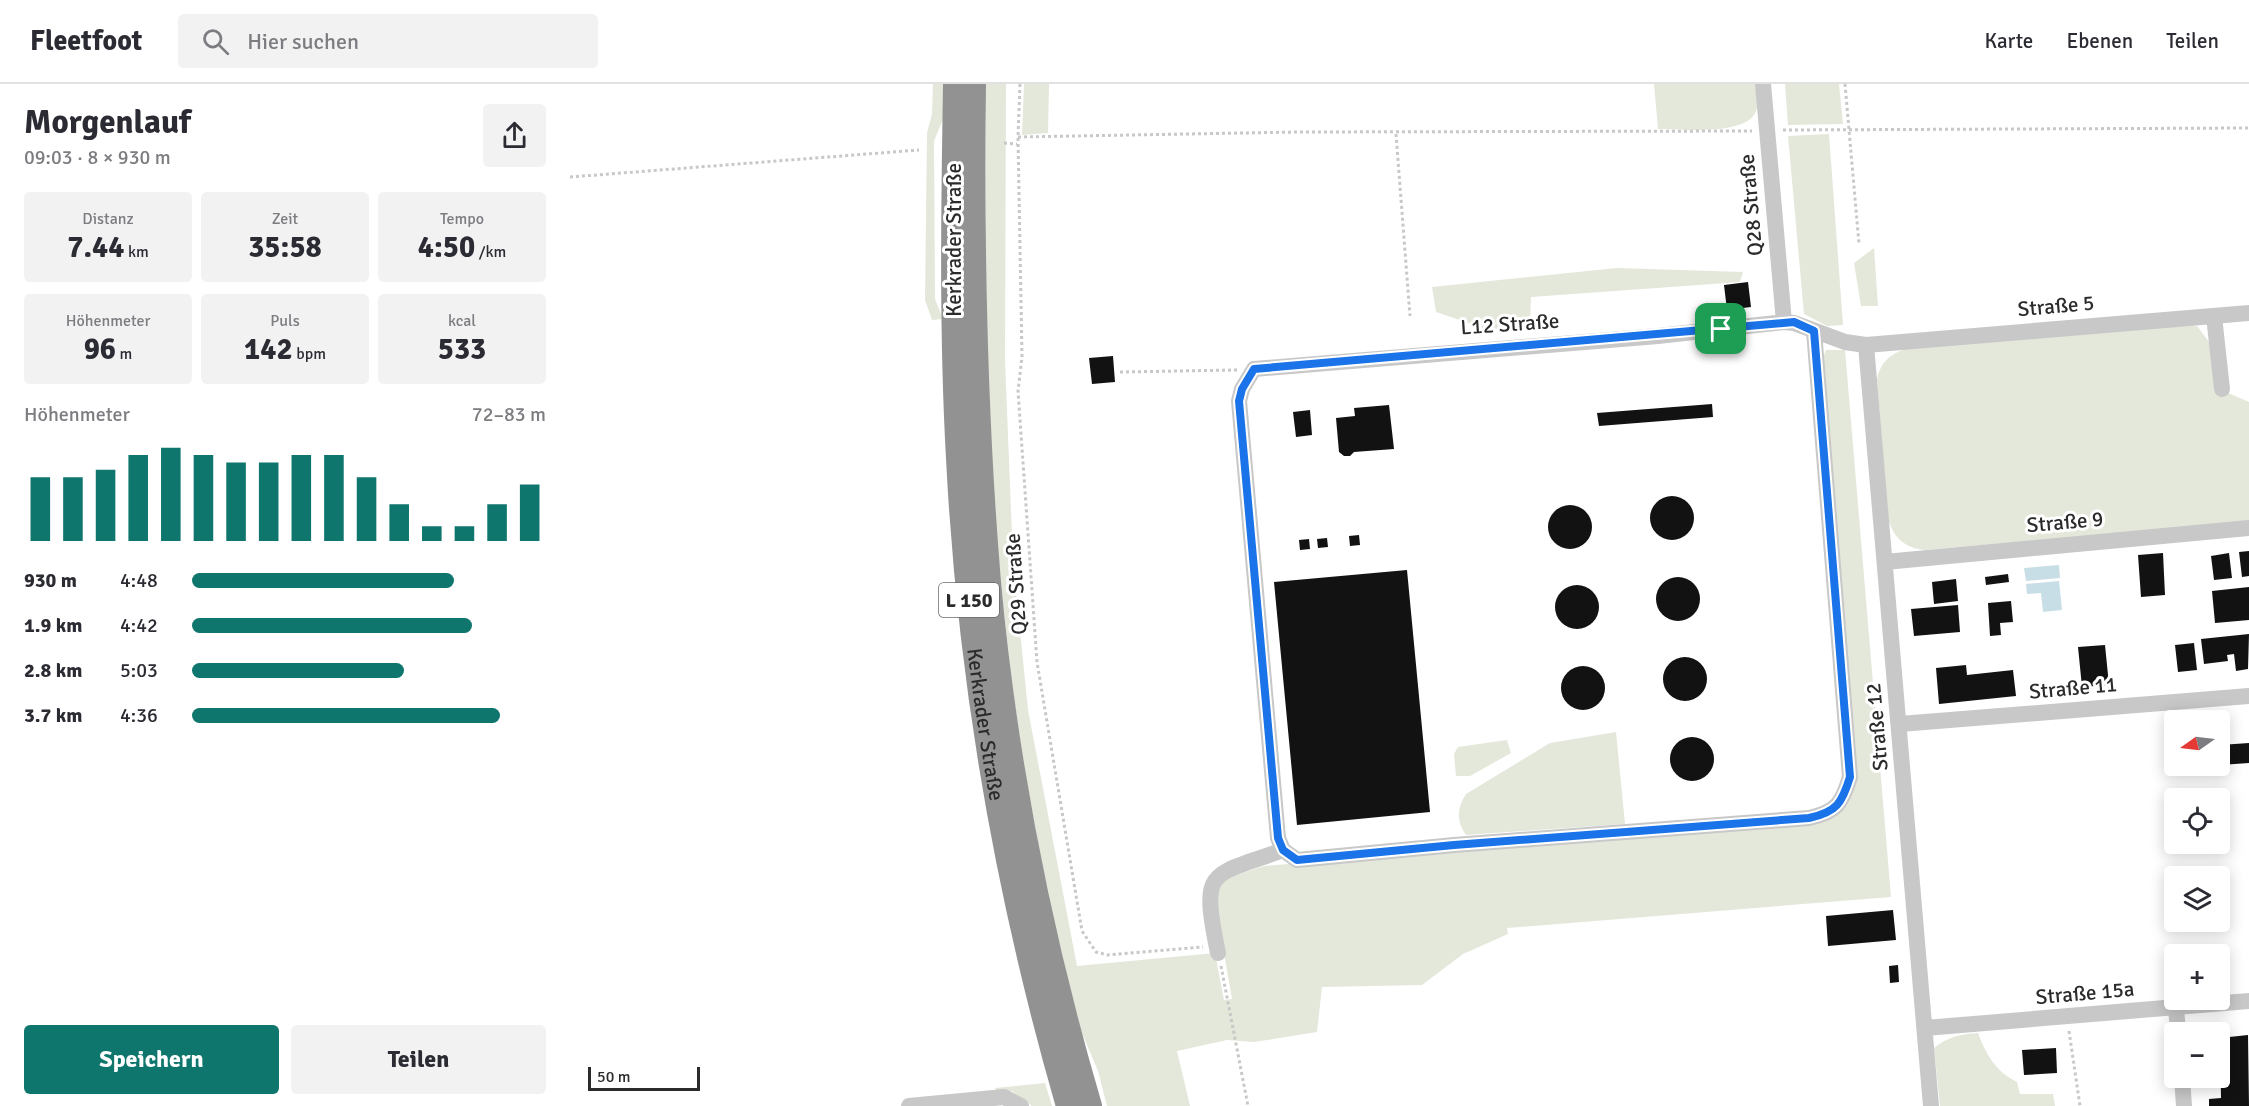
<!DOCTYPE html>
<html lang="de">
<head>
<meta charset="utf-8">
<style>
  body { margin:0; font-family:Signika,sans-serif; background:#f2f2f3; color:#2b2b33; height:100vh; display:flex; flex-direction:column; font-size:22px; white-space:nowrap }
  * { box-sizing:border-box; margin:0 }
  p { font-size:20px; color:#7c7c81 }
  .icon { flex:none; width:33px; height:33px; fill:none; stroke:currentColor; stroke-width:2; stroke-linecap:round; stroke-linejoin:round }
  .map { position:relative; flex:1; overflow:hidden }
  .side { display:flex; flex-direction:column; background:#fff; width:570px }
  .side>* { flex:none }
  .needle { width:39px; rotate:256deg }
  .buttons { position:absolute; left:1594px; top:626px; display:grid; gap:12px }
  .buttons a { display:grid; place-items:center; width:66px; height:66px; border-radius:6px; background:#fff; box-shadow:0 3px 15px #0003; font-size:30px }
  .scale { position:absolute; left:18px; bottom:15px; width:112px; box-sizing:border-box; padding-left:6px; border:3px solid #2b2b2b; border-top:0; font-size:16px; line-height:21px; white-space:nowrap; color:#2b2b2b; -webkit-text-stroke:4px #fff; paint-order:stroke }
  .pin { position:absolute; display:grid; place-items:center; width:51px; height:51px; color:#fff; margin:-26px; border-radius:12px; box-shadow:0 3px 9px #0006 }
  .round { display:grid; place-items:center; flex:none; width:63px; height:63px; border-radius:6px; background:#f2f2f3 }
  .summary { display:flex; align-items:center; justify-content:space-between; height:102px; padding:0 24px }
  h1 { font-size:33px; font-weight:800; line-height:45px }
  .metrics { display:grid; grid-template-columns:repeat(3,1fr); gap:9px; height:102px; padding:6px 24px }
  .metrics div { display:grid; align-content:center; border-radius:6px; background:#f2f2f3; text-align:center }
  .metrics b { font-size:30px; font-weight:800 }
  .metrics small { font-size:16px; font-weight:400 }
  .metrics p { font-size:16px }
  .chart { height:168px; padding:12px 24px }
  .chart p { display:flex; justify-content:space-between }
  .chart svg { width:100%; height:108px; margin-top:6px; stroke:#0f766e; stroke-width:6 }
  .button { display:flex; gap:12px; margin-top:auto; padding:12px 24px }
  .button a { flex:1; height:69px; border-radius:6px; background:#0f766e; color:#fff; font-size:24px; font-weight:800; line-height:69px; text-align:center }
  .button a+a { background:#f2f2f3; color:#2b2b33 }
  ul { padding:0 24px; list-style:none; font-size:20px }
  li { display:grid; grid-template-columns:96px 72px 1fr; align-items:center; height:45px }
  li i { height:15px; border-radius:8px; background:#0f766e }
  header { display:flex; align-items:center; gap:36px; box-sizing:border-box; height:84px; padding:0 30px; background:#fff; border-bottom:2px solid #e1e1e2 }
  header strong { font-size:28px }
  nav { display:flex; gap:33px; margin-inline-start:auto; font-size:21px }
  .search { width:420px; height:54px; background:#f2f2f3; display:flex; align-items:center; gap:15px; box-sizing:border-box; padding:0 21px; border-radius:6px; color:#7c7c81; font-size:22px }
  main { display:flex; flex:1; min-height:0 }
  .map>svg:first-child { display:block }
  .green { fill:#e3e8da }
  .water { fill:#c8dee6 }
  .building { fill:#121212 }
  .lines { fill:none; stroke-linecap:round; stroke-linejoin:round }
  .path { stroke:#c8c8c8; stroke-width:3; stroke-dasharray:3 3; stroke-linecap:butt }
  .minor { stroke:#c8c8c8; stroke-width:16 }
  .highway { stroke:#929292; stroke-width:24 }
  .route-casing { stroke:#fff; stroke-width:12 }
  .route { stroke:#1a73e8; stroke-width:8 }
  .labels { text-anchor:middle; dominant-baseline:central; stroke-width:6; stroke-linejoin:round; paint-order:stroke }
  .shield { fill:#fff; stroke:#6b6b6b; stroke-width:1.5 }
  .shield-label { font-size:20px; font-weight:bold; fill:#2b2b2b }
  .street-label { font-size:21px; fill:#2b2b2b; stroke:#fff }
</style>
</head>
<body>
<header>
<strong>Fleetfoot</strong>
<div class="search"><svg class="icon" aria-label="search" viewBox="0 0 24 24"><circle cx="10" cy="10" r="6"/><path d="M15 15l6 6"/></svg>Hier suchen</div>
<nav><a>Karte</a><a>Ebenen</a><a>Teilen</a></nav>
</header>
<main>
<section class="side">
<div class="summary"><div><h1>Morgenlauf</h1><p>09:03 · 8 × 930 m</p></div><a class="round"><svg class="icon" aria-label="share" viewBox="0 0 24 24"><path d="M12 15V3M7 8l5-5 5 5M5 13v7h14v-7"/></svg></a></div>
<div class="metrics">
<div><p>Distanz</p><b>7.44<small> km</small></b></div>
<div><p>Zeit</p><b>35:58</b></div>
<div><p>Tempo</p><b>4:50<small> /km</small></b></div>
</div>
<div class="metrics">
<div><p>Höhenmeter</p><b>96<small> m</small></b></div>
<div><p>Puls</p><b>142<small> bpm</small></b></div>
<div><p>kcal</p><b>533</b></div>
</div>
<div class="chart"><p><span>Höhenmeter</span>72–83 m</p>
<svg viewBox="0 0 160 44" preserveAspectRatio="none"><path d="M5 44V18M15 44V18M25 44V15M35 44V9M45 44V6M55 44V9M65 44V12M75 44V12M85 44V9M95 44V9M105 44V18M115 44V29M125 44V38M135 44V38M145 44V29M155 44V21"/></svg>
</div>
<ul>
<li><b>930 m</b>4:48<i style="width:74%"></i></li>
<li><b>1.9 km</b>4:42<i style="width:79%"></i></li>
<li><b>2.8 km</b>5:03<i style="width:60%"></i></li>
<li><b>3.7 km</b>4:36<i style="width:87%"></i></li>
</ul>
<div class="button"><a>Speichern</a><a>Teilen</a></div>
</section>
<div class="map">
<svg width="1679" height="1022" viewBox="0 0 1679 1022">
  <rect width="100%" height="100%" fill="#fff"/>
  <path class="green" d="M363 0H374V33L364 57 365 215 373 235 362 236 355 216 357 49 362 30Z
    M416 0H436L435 276 443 477 458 626 507 882 645 869 654 916 662 915 645 818 654 795 694 782 1256 736 1274 725 1285 701 1252 276 1256 266H1275L1321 813 937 844 938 850 893 870 852 901 752 903 747 948 684 958 657 956 607 967 620 1022H537L528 987 509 942 477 807 455 688 441 593 422 412 416 263Z
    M454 0H479L478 49 452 51Z
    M1084 0H1185C1186 7 1188 17 1187 24 1182 53 1110 45 1088 45Z
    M1215 0H1269L1273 40 1218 41Z
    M1259 50 1273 241 1257 242 1234 230 1218 52Z
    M1304 164 1308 222H1291L1284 179Z
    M1047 184 1173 188 1170 198 961 213 960 239 919 246 866 228 862 203Z
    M1615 240 1627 242 1643 263 1649 305 1679 318V438L1355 466C1334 464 1323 453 1318 434L1307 295C1311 278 1319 271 1335 265Z
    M1046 648 1055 740 896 751C886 737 887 724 896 710L980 659Z
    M937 656 941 669 900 692H886L884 670 888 663Z
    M1408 949C1416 970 1425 987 1447 998L1450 1010H1483L1485 1022H1370L1364 964C1377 953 1391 950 1408 949Z
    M475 999 482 1022H462L442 1007H427L425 1004Z"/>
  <path class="water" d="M1489 481 1490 494 1456 497 1454 484Z
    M1489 497 1492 526 1473 528 1471 509 1457 510 1456 500Z"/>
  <path class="building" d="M1178 198 1181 223 1157 226 1154 201Z
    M543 272 545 298 522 300 519 274Z
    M1142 320 1143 333 1029 342 1027 329Z
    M819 321 824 365 784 368 780 372H774L769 368 766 334 785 332 784 324Z
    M740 326 742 351 726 353 723 328Z
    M1080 434a22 22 0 1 1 44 0a22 22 0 1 1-44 0Z
    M978 443a22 22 0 1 1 44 0a22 22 0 1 1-44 0Z
    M789 451 790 461 780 462 779 452Z
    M757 454 758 463 748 464 747 455Z
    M739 455 740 465 730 466 729 456Z
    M1679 467V492L1672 493 1669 468Z
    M1593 469 1595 511 1571 513 1568 471Z
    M1659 469 1662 494 1644 496 1641 472Z
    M837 486 860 728 727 741 704 498Z
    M1438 490 1439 498 1416 501 1415 493Z
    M1086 515a22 22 0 1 1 44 0a22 22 0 1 1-44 0Z
    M1386 495 1388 517 1364 520 1362 498Z
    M985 523a22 22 0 1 1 44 0a22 22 0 1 1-44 0Z
    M1679 503V536L1645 539 1642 507Z
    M1441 517 1443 538 1430 539 1431 551 1420 552 1418 519Z
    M1388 521 1390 548 1344 552 1341 525Z
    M1679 550 1678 585 1666 587 1664 570 1657 571 1658 577 1634 580 1631 555Z
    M1624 559 1627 586 1608 588 1605 561Z
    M1535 561 1539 601 1512 603 1508 563Z
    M1093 595a22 22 0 1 1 44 0a22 22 0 1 1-44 0Z
    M1396 581 1397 591 1443 586 1446 612 1369 620 1366 584Z
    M991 604a22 22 0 1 1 44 0a22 22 0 1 1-44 0Z
    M1100 675a22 22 0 1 1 44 0a22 22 0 1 1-44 0Z
    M1679 659V679L1650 681V661Z
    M1323 826 1326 856 1258 862 1256 832Z
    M1328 881 1329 898 1320 899 1319 882Z
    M1678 951 1679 1022H1639V1015L1651 1014 1650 954Z
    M1486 964 1487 989 1454 991 1452 966Z
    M1615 993H1649V995L1615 998Z"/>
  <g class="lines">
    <path class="path" d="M450 0 448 53 452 273 448 307 467 578 512 847 526 868 538 871 633 863
      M1275 0 1289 160
      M1213 46 1679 44
      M826 50 840 232
      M448 53 728 48 1182 47
      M434 59 447 60
      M0 93 349 66
      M550 288 667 286
      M651 882 678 1022
      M1499 947 1510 1022"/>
    <path class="minor" d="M1193 0 1214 238
      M1644 232 1652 305
      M1244 247 1280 693C1272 719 1267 728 1239 734L884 761 727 776 713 766 708 754 669 317 672 305 684 285 1088 252 1214 238 1224 239 1275 258 1296 261 1679 229
      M1296 261 1361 1022
      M1315 478 1679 444
      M1330 640 1679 612
      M648 869C630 782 640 793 713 766
      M1606 924 1608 948
      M1355 944 1679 917
      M1612 993 1614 1022
      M339 1022 434 1013 451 1022"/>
    <g class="highway">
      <path id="s1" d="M385 0C383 124 381 249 388 374 399 593 437 811 498 1022"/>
      <path d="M404 0C402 166 405 332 419 498 435 674 470 852 520 1022"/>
    </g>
  </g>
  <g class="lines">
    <g class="route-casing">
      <path id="route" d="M1224 238 1244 247 1280 693C1272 719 1267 728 1239 734L884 761 727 776 713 766 708 754 669 317 672 305 684 285Z"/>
    </g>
    <use href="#route" class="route"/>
  </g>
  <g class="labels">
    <rect class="shield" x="369" y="499" width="60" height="34" rx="4.5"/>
    <g class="shield-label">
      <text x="399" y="516">L 150</text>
    </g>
    <g class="street-label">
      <text transform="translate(1181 121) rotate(-95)">Q28 Straße</text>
      <text transform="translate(384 156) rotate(-90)">Kerkrader Straße</text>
      <text transform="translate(1486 222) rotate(-5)">Straße 5</text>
      <text transform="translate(940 240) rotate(-4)">L12 Straße</text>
      <text transform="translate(1495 438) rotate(-5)">Straße 9</text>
      <text transform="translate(446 500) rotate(-94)">Q29 Straße</text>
      <text transform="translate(1503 604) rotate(-5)">Straße 11</text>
      <text stroke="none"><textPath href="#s1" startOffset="642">Kerkrader Straße</textPath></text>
      <text transform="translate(1307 643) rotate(-95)">Straße 12</text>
      <text transform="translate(1515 909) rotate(-5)">Straße 15a</text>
    </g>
  </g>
</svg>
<div class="buttons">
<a><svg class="needle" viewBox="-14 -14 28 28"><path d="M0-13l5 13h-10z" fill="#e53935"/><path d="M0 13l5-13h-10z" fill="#7c7c81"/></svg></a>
<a><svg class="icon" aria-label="locate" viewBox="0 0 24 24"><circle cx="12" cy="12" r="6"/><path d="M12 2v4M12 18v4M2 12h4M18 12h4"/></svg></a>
<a><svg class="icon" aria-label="layers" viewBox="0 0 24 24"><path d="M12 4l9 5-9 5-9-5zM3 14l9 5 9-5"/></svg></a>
<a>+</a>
<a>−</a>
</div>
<div class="scale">50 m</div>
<div class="pin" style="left:1151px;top:245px;background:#1e9e55"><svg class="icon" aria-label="arrive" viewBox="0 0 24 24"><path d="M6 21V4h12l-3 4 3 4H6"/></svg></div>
</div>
</main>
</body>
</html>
